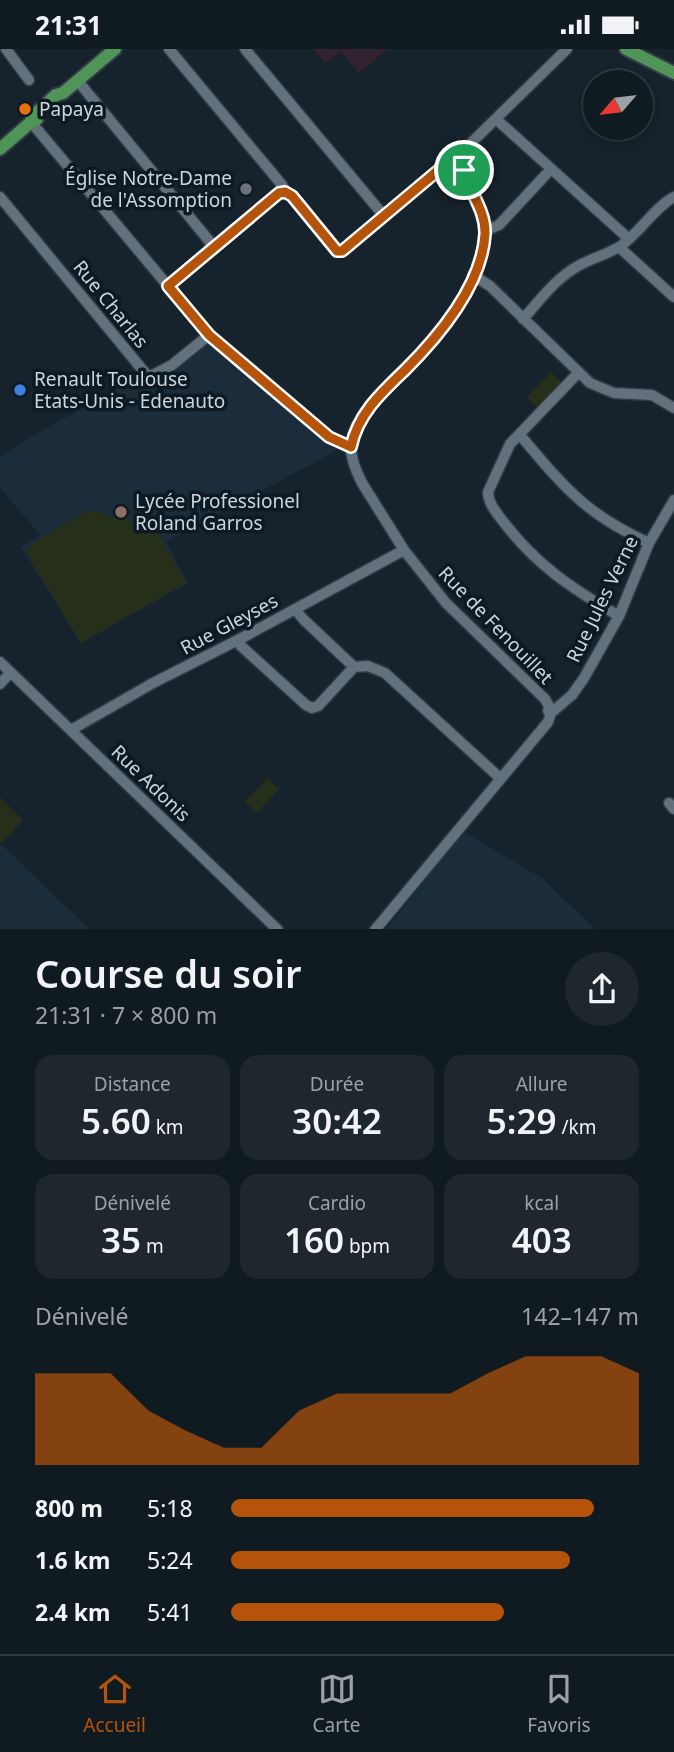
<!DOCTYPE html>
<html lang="fr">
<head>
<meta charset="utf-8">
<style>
  body { margin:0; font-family:"Noto Sans",sans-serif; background:#1e272e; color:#f1f3f6; height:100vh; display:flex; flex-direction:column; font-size:26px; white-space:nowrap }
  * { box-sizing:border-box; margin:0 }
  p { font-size:23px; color:#9ca1a5 }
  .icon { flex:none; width:38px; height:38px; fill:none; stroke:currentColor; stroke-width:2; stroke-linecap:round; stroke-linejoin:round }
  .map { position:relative; height:880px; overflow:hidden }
  .side { display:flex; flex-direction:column; background:#101a21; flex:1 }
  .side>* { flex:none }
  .needle { width:46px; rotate:242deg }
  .tools { position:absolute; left:583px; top:21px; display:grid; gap:14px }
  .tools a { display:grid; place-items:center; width:70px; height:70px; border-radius:50%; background:#101a21; box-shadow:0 4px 10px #0003,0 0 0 2px #30383f; font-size:35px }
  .pin { position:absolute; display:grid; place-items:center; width:60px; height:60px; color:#fff; margin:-30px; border:4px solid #fff; border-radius:50%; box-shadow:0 2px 7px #0007 }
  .round { display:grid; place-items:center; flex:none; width:74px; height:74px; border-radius:37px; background:#1e272e }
  .head { display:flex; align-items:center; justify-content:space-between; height:119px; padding:0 35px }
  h1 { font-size:38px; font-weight:600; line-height:52px }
  .stats { display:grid; grid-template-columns:repeat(3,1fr); gap:10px; height:119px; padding:7px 35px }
  .stats div { display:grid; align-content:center; border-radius:18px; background:#1e272e; text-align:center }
  .stats b { font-size:35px; font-weight:600 }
  .stats small { font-size:19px; font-weight:400 }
  .stats p { font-size:19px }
  .chart { height:196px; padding:14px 35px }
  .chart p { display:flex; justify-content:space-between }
  .chart svg { width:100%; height:126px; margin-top:7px; fill:#b45309; opacity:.7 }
  ul { padding:0 35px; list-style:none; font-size:23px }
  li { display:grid; grid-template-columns:112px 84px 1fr; align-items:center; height:52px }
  li i { height:18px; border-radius:9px; background:#b45309 }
  .status { display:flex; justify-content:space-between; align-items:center; height:49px; padding:0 35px; background:#101a21; direction:ltr }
  .status svg { height:19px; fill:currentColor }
  .dock { display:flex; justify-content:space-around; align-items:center; height:98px; border-top:2px solid #30383f; background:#101a21; font-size:19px; color:#9ca1a5 }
  .dock a { display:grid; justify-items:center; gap:4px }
  .dock .selected { color:#b45309 }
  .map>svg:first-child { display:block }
  .commercial { fill:#32222e }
  .built { fill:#1b2d3b }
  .green { fill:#252f1a }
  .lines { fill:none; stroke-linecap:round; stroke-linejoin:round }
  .minor-casing { stroke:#333c44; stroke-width:13 }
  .major-casing { stroke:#333c44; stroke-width:16 }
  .minor { stroke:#63717d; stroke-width:10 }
  .major { stroke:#4f9558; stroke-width:12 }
  .route-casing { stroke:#fff; stroke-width:14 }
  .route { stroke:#b45309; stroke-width:9 }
  .food-dot { fill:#e8710a; stroke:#0d1923; stroke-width:2.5 }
  .worship-dot { fill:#6b7280; stroke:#0d1923; stroke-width:2.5 }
  .shop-dot { fill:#3f7fe0; stroke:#0d1923; stroke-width:2.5 }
  .education-dot { fill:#8d6e63; stroke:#0d1923; stroke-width:2.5 }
  .labels { text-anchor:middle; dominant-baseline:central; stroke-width:7; stroke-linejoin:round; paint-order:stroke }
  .poi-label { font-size:19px; fill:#cdd5dc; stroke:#0d1923; text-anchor:start }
  .street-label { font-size:19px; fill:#cdd5dc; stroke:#0d1923 }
</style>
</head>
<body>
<div class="status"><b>21:31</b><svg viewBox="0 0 49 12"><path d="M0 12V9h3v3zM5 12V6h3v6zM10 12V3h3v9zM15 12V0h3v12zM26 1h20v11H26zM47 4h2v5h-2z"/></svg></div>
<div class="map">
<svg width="674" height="881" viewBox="0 0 674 881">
  <rect width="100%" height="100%" fill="#16222c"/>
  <path class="commercial" d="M313 0H388L359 24 341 3 325 14Z"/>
  <path class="built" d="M205 295H212L338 401 166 493 188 534 81 594 21 498 40 486 0 439V408L27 390 136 329 141 336 146 333 148 335 179 318Z
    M463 782 542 829 595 880 386 881Z
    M2 796 89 880H0V799Z"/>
  <path class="green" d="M551 323 562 333 537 358 527 348Z
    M89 461 132 473 133 469 151 471 186 534 81 594 25 501 42 488Z
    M267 729 279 740 257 764 245 752Z
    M0 748 23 771 0 796Z"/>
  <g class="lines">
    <g class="minor-casing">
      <path id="minor" d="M6 0 29 31
        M169 0 282 136 285 143
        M245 0 384 167
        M77 31 215 199
        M496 70 629 190
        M31 73 209 286 329 388 351 398
        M285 143 292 147 337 202H342L447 114 462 110
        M0 148 146 325 151 327 172 316 209 286
        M485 182 499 176 551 120
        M619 198 674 248
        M473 226 490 237 590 334 614 344 652 346 674 359
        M168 238 279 144 285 143
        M523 270C540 251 555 230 578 217 592 209 609 205 622 196 640 183 656 157 674 148
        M578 324 510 395 488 443C488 454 496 463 502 471 536 516 571 539 619 567
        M520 386C564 438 585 465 649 494
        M295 560 303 570 354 618 368 617 385 624 500 729
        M238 591 241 597 306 656 312 659 318 657 354 618
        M0 613 278 881
        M0 635 10 624
        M551 664 548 662 549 657 545 650 446 554 404 501 362 434C357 424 351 411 351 399 351 362 408 319 431 294 441 283 449 271 457 259 471 236 486 206 485 179 484 157 458 123 462 108 464 103 468 98 471 94L567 0
        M71 681 153 634 238 591 404 501
        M669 754 674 760
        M375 881 548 673 551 664 572 646 584 629 619 567 649 494 674 451"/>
    </g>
    <g class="major-casing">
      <path id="major" d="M626 0 674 24
        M31 73 32 68 56 46 63 44 115 0
        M0 100 31 73 37 70"/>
    </g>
    <use href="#minor" class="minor"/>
    <use href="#major" class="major"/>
  </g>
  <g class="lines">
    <g class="route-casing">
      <path id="route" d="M455 110H462C463 137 486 157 485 185 482 236 439 287 405 321 381 344 358 365 351 398L329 388 209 286 168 237 279 144 285 143 292 147 337 202H342L447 114Z"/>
    </g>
    <use href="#route" class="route"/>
  </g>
  <circle class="food-dot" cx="25" cy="60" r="7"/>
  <circle class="worship-dot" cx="246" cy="140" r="7"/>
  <circle class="shop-dot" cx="20" cy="341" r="7"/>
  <circle class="education-dot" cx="121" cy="463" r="7"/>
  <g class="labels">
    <g class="poi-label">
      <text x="39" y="60">Papaya</text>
      <text x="232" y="129" text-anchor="end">Église Notre-Dame<tspan x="232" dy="22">de l'Assomption</tspan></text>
      <text x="34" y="330">Renault Toulouse<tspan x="34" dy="22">Etats-Unis - Edenauto</tspan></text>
      <text x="135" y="452">Lycée Professionel<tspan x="135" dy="22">Roland Garros</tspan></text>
    </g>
    <g class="street-label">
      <text transform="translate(111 255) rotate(51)">Rue Charlas</text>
      <text transform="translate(602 550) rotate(-64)">Rue Jules Verne</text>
      <text transform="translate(229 575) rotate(-28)">Rue Gleyses</text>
      <text transform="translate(496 576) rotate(46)">Rue de Fenouillet</text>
      <text transform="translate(151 734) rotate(44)">Rue Adonis</text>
    </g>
  </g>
</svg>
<div class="tools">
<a><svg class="needle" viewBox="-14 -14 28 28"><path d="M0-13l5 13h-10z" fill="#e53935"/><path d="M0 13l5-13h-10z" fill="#9ca1a5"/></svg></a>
</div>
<div class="pin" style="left:464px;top:121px;background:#1e9e55"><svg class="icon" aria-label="arrive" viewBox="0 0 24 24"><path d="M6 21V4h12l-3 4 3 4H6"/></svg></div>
</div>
<section class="side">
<div class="head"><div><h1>Course du soir</h1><p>21:31 · 7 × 800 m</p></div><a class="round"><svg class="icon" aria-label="share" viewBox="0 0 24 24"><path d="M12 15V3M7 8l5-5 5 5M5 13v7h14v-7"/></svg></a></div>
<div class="stats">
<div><p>Distance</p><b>5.60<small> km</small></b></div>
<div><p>Durée</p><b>30:42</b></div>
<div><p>Allure</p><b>5:29<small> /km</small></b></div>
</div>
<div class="stats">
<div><p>Dénivelé</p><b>35<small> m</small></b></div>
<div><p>Cardio</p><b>160<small> bpm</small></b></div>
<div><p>kcal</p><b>403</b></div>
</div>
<div class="chart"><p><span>Dénivelé</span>142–147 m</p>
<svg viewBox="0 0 160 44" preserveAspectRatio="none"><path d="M0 44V12L10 12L20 12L30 25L40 32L50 38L60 38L70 25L80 19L90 19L100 19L110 19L120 12L130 6L140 6L150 6L160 12V44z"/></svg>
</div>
<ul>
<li><b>800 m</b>5:18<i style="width:89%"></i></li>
<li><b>1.6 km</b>5:24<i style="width:83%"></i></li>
<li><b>2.4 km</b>5:41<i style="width:67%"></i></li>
</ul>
</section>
<nav class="dock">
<a class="selected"><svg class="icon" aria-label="home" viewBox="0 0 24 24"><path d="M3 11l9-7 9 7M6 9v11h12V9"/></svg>Accueil</a>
<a><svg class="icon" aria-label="map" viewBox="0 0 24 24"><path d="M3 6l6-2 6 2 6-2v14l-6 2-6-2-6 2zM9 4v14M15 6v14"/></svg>Carte</a>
<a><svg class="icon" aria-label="saved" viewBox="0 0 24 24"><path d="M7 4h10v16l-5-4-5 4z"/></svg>Favoris</a>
</nav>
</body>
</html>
